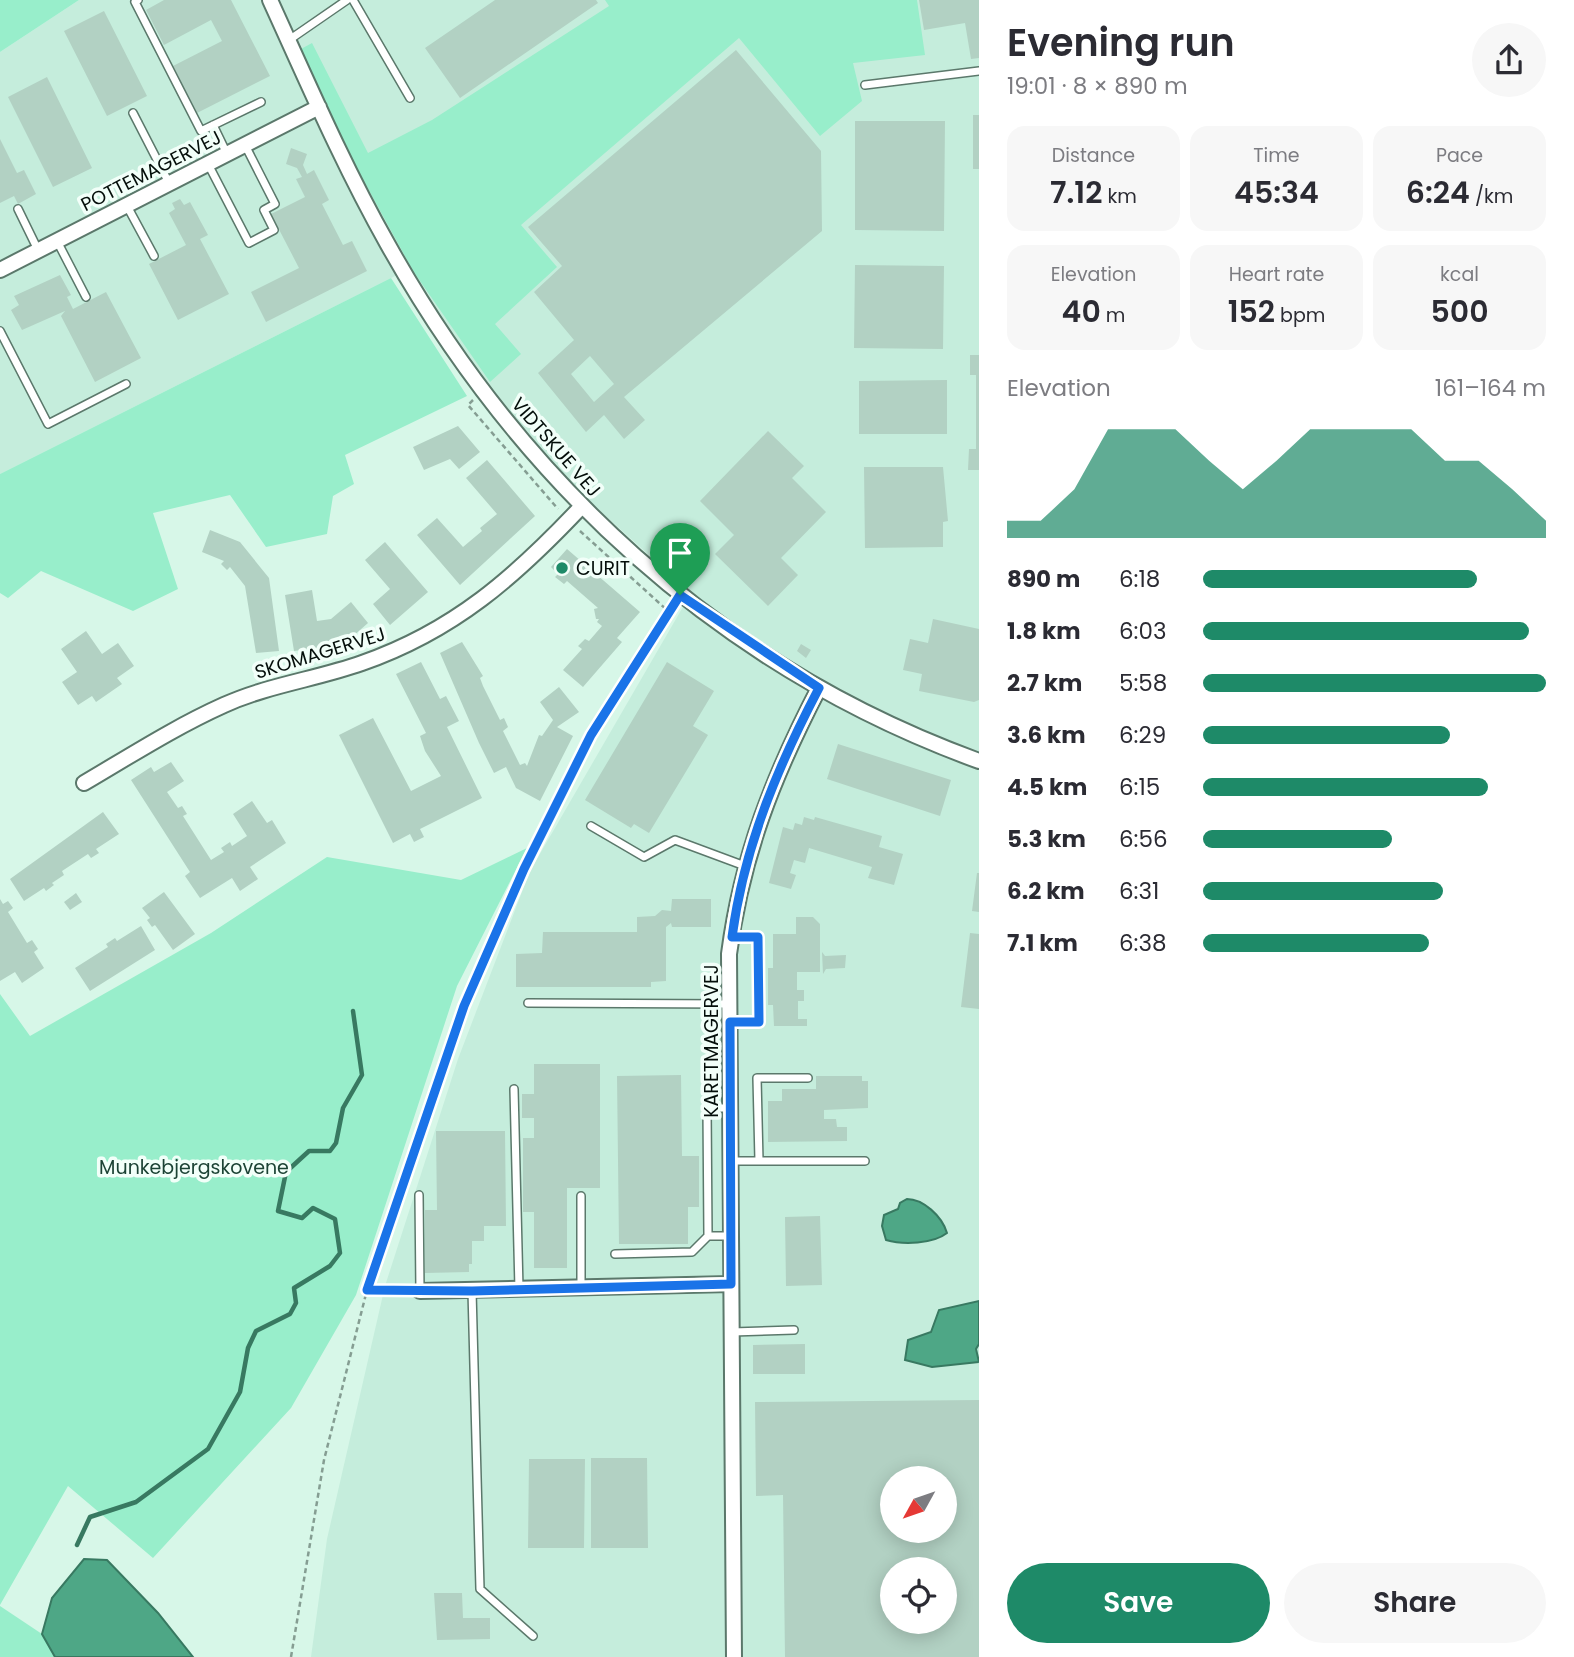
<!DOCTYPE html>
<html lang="en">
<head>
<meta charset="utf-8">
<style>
  body { margin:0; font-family:Poppins,sans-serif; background:#f7f7f7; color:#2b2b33; height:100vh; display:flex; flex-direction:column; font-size:26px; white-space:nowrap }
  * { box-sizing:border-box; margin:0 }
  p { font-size:23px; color:#7c7c81 }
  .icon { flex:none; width:38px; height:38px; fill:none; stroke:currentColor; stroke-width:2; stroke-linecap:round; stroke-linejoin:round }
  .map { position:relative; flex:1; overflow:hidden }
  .panel { display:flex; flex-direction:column; background:#fff; width:595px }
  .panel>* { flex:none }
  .needle { width:46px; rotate:230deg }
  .buttons { position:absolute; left:880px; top:1466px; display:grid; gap:14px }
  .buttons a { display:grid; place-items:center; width:77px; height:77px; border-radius:50%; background:#fff; box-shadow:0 4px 18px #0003; font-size:35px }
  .pin { position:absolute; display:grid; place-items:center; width:60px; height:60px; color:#fff; margin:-72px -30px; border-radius:50% 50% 50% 0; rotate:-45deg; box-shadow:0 0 7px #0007 }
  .pin .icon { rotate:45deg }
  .round { display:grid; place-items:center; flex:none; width:74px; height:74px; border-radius:37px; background:#f7f7f7 }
  .head { display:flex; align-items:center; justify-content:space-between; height:119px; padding:0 28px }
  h1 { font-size:38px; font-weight:600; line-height:52px }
  .metrics { display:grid; grid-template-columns:repeat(3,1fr); gap:10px; height:119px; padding:7px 28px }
  .metrics div { display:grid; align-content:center; border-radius:18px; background:#f7f7f7; text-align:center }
  .metrics b { font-size:30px; font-weight:600 }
  .metrics small { font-size:19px; font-weight:400 }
  .metrics p { font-size:19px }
  .chart { height:196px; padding:14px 28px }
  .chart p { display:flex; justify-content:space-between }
  .chart svg { width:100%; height:126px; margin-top:7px; fill:#1e8a68; opacity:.7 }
  .cta { display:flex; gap:14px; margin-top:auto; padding:14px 28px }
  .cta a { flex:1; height:80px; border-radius:42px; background:#1e8a68; color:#fff; font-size:28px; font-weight:600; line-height:80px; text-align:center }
  .cta a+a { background:#f7f7f7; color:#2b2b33 }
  ul { padding:0 28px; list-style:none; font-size:23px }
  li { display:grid; grid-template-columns:112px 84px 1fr; align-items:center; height:52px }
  li i { height:18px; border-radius:9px; background:#1e8a68 }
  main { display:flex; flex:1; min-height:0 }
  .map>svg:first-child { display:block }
  .built { fill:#c5eddc; fill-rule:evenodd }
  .green { fill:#98eecb }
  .water { fill:#4ea786; stroke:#387961; stroke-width:2 }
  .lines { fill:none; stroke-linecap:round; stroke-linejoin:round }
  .stream { stroke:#387961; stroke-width:4.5 }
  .building { fill:#b2d1c3; fill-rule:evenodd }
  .lane-casing { stroke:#5b786b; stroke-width:10 }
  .street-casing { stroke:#5b786b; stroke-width:18 }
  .path { stroke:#859d92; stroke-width:2.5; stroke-dasharray:5 3.5; stroke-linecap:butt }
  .lane { stroke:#fff; stroke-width:7 }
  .street { stroke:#fff; stroke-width:14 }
  .route-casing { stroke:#fff; stroke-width:14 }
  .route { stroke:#1a73e8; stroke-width:9 }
  .poi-dot { fill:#1e8a68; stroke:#f2fff9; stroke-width:2.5 }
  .labels { text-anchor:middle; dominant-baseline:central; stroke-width:7; stroke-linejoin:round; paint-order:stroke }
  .street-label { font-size:19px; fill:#040e0a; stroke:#f2fff9 }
  .poi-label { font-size:19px; fill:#040e0a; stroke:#f2fff9; text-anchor:start }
  .park-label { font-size:19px; fill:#1c4335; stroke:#f2fff9 }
</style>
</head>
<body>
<main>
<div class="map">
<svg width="979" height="1657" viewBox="0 0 979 1657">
  <rect width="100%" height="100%" fill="#d7f7e8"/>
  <path class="built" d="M79 0H979V1657H311L327 1539 385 1286 458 1059 530 871 691 593 578 491 494 394 409 269 0 474V52ZM892 1479H945V1531H892ZM892 1570H945V1622H892Z"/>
  <path class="green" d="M0 0H79L0 52Z
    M605 0H917L925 55 853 63 862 101 820 136 739 38 521 225 557 267 495 324 521 354 490 382 413 271 354 163 301 49 312 43 368 153 432 120 609 6Z
    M391 278 467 396 345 455 354 484 333 496 327 534 266 547 230 495 153 513 178 589 133 611 41 571 8 598 0 593V474Z
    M527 848 457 986 356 1295 291 1408 153 1558 68 1486 0 1605V994L30 1036 211 933 327 857 461 880Z
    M0 1606 42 1634 55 1657H0Z"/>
  <path class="water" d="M907 1199C923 1199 942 1216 947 1233 933 1244 903 1245 886 1240L882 1226 884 1215 898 1209 900 1203Z
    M979 1301V1344L976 1349 979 1362 932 1367 905 1360 908 1340 931 1332 939 1310Z
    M84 1559 107 1560 158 1613 193 1657H55L42 1634 52 1598Z"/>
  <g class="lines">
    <path class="stream" d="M77 1545 90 1517 136 1502 208 1449 240 1392 248 1348 256 1331 290 1314 296 1303 294 1288 330 1266 340 1253 335 1219 313 1208 302 1218 278 1211 286 1172 309 1151H330L336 1143 343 1108 362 1075 353 1011"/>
  </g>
  <path class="building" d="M164 0H231L270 76 197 113 173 66 222 41 211 20 164 45 146 10Z
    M495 0H596L598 3 460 98 425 48Z
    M919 0H979V58L971 59 965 23 924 30Z
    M104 11 147 96 107 116 64 31Z
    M736 50 821 151 822 231 624 397 645 420 624 439 604 415 586 432 538 373 574 340 534 292 562 266 528 227ZM590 356 614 384 594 402 571 374Z
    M47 77 92 168 53 187 8 97Z
    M973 115H979V169H973Z
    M855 121H945L944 231 855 230Z
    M0 139 17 173 24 170 36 194 18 204 14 196 0 203Z
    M291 148 307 154 303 165 307 174 314 170 329 200 322 204 343 245 352 241 367 271 266 322 251 292 299 268 271 214 305 197 296 179 302 177 297 168 286 164Z
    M180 199 184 205 190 202 208 235 200 239 229 294 178 320 149 264 186 245 169 213 175 209 172 203Z
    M855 265 944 266 943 349 854 348Z
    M60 275 71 295 67 297 73 309 106 292 141 358 95 382 61 316 65 311 22 330 11 310 19 305 14 296Z
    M970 355H979V470H968L969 449H976V375H970Z
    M947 380V434H859V381Z
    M458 426 480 452 459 469 450 459 424 470 413 447Z
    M768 431 804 466 792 478 826 512 781 558 798 575 768 606 715 554 734 535 700 501Z
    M487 460 535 516 460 585 417 535 437 518 463 547 482 531 480 528 497 514 466 478Z
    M864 467H943L948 521 943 522V547L865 548Z
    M210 530 240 542 269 578 279 651 256 653 245 586 230 567 227 570 221 564 224 561 202 552Z
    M385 542 428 592 390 625 373 604 390 589 365 560Z
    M567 549 640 612 617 638 622 642 583 687 563 670 582 649 578 646 585 639 589 641 602 626 597 622 599 619H596L594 609 598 608 567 581 564 584 555 577 558 574 551 567Z
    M312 590 317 621 331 619 351 602 368 623 343 645 294 651 285 595Z
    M933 619 979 629V700L974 702 919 691 922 674 903 670 910 639 928 643Z
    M86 631 102 654 118 643 134 666 117 678 122 684 96 702 92 696 78 705 62 682 77 672 61 649Z
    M462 642 483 676 480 678 483 686 500 720 504 718 508 727 503 731 520 765 525 763 527 766 539 735 542 736 553 720 540 702 559 687 579 712 557 727 573 736 540 801 516 788 506 767 494 773 479 743 440 653Z
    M801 644 811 650 806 658 797 651Z
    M421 662 440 699 446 696 459 721 447 727 482 798 420 829 424 837 414 842 410 834 393 843 339 735 373 718 411 791 441 776 425 751 420 736 426 733 396 674Z
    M667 662 714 691 693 726 708 735 649 833 634 824 631 828 585 800Z
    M838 744 951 780 940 816 827 779Z
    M171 762 184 781 167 792 178 808 182 806 187 814 183 816 211 860 224 852 221 848 230 842 232 846 247 836 233 814 252 801 267 823 272 820 286 843 250 867 258 879 240 891 232 878 200 898 185 876 190 872 131 780 151 767 154 772Z
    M103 812 119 834 96 849 99 853 91 858 88 854 62 871 64 875 52 883 54 885 46 891 44 888 24 901 10 879Z
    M804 817 814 820 815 817 882 836 879 847 903 854 894 885 868 878 872 867 809 848 805 863 794 860 790 873 796 875 791 889 769 883 783 827 793 830 795 823 802 825Z
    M977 873H979V912L972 911Z
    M164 892 195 934 173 950 155 925 152 927 147 920 150 918 142 908Z
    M76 893 82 902 70 910 64 902Z
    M0 899 3 904 8 901 13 908 8 912 27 943 32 940 38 949 34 952 44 968 22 983 15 972 0 981Z
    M672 899H711V927H672L671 923 666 927V981L651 982V987H516V954L542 953 543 932H637V917L655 916 662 910 671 911Z
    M796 917H813L820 924V972H797V990H804V1001H798V1019H807V1026H774L773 1005H768V968H773V934H796Z
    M141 926 155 950 90 991 75 968 108 947 106 944 115 938 117 941Z
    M970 933 979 934V1009L961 1007Z
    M822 952 825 956 846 955 845 968 826 969 823 974Z
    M534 1064H600V1188H567V1268H534V1212H523V1138H534V1118H522V1094H534Z
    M681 1075 682 1156H699V1207H688V1244H619L617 1076Z
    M816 1076H862V1081H868V1108L824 1110V1119H836L837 1127H847V1141L768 1142V1101H782V1089H816Z
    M436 1131H505L506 1226H484V1241H472V1264H469V1272L425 1273V1210H437Z
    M820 1216 822 1285 786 1286 785 1217Z
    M805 1344V1374H753V1345Z
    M979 1400V1657H785L783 1495 756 1496 755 1402ZM892 1479H945V1531H892ZM892 1570H945V1622H892Z
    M591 1458H647L648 1548H591Z
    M529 1459H585L584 1548H528Z
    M434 1593H462L463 1618H490V1639L437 1640Z"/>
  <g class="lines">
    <g class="lane-casing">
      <path id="lane" d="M138 0 135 2 201 131 261 102
        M353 0 410 98
        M289 40 347 0
        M865 85 979 71
        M133 113 169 183
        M213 125 227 154
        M208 164 249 243 274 230 264 210 275 204 245 145
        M127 206 154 256
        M18 209 38 250
        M57 241 86 297
        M0 331 48 424 126 384
        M591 826 644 857 675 840 745 866
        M528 1003 729 1004
        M730 1022H759L758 937H731
        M514 1089 519 1289
        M729 1108H707L708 1236H731
        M731 1161H865
        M759 1161 757 1078H808
        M419 1195 420 1291
        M581 1196V1287
        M615 1254 692 1252 708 1236
        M472 1291 480 1589 533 1636
        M732 1332 794 1330"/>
    </g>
    <g class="street-casing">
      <path id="street" d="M270 0C307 81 343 165 387 243 520 482 720 667 979 761
        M0 270 319 107
        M84 783C130 756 175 727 224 705 268 685 317 679 362 663 454 631 515 577 581 507
        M420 1291 731 1284
        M734 1657 729 954C742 855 773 777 819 688"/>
    </g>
    <path class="path" d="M473 400 468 405 558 509
      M580 531 668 611
      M367 1290 406 1291
      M291 1657 324 1460 367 1290 464 1006 525 868 591 735 672 606"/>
    <use href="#lane" class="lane"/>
    <use href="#street" class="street"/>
  </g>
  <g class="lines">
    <g class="route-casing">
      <path id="route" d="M680 595 819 688C777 768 744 847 732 937H758L759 1022H730L731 1284 472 1291 367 1290 464 1006 524 869 591 735Z"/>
    </g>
    <use href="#route" class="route"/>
  </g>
  <circle class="poi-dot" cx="562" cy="568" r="7"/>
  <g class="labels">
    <g class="street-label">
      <text transform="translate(151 171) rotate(-27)">POTTEMAGERVEJ</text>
      <text transform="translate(556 447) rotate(49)">VIDTSKUE VEJ</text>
      <text transform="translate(320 653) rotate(-17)">SKOMAGERVEJ</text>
      <text transform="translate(711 1041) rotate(-90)">KARETMAGERVEJ</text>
    </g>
    <g class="poi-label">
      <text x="576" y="568">CURIT</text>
    </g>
    <g class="park-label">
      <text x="194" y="1167">Munkebjergskovene</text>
    </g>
  </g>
</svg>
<div class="buttons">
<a><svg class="needle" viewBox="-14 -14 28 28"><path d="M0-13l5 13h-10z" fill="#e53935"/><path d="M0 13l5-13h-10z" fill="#7c7c81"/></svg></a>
<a><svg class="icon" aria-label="locate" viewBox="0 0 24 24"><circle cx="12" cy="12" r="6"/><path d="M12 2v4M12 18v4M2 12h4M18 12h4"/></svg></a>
</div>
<div class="pin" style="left:680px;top:595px;background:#1e9e55"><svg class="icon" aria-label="arrive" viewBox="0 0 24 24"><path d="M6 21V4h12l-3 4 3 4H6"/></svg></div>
</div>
<section class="panel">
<div class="head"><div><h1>Evening run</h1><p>19:01 · 8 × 890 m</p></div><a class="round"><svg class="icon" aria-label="share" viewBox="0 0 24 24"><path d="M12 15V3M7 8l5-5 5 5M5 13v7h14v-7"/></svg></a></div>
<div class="metrics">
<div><p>Distance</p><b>7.12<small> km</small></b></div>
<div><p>Time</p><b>45:34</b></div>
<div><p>Pace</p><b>6:24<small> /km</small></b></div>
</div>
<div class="metrics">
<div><p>Elevation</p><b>40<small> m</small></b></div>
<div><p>Heart rate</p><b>152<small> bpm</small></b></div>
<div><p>kcal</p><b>500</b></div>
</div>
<div class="chart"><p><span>Elevation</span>161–164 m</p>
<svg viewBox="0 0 160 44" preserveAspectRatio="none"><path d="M0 44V38L10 38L20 27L30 6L40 6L50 6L60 17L70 27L80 17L90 6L100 6L110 6L120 6L130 17L140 17L150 27L160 38V44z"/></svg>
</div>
<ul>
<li><b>890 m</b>6:18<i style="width:80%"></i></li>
<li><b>1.8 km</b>6:03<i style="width:95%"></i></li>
<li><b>2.7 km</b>5:58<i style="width:100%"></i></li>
<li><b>3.6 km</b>6:29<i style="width:72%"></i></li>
<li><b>4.5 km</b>6:15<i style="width:83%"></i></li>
<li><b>5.3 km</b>6:56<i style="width:55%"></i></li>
<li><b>6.2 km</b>6:31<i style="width:70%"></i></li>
<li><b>7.1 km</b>6:38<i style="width:66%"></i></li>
</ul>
<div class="cta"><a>Save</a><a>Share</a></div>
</section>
</main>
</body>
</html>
